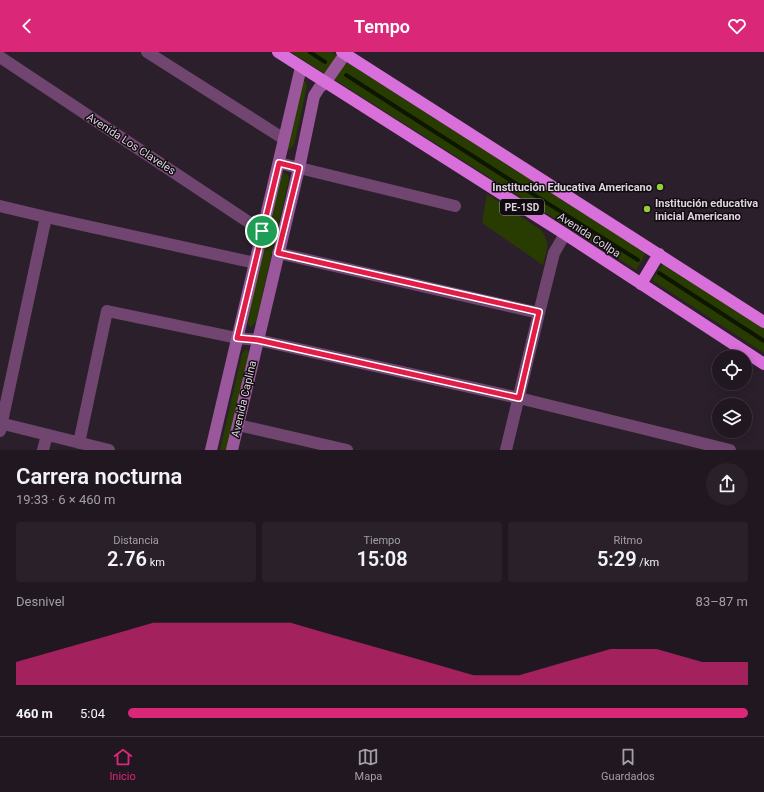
<!DOCTYPE html>
<html lang="es">
<head>
<meta charset="utf-8">
<style>
  body { margin:0; font-family:Roboto,sans-serif; background:#29202a; color:#f1f3f6; height:100vh; display:flex; flex-direction:column; font-size:15px; white-space:nowrap }
  * { box-sizing:border-box; margin:0 }
  p { font-size:13px; color:#a29fa5 }
  .icon { flex:none; width:22px; height:22px; fill:none; stroke:currentColor; stroke-width:2; stroke-linecap:round; stroke-linejoin:round }
  .map { position:relative; height:398px; overflow:hidden }
  .details { display:flex; flex-direction:column; background:#211721; flex:1 }
  .details>* { flex:none }
  .buttons { position:absolute; left:712px; top:298px; display:grid; gap:8px }
  .buttons a { display:grid; place-items:center; width:40px; height:40px; border-radius:50%; background:#211721; box-shadow:0 2px 10px #0003,0 0 0 1px #3e363f; font-size:20px }
  .pin { position:absolute; display:grid; place-items:center; width:34px; height:34px; color:#fff; margin:-17px; border:2px solid #fff; border-radius:50%; box-shadow:0 1px 4px #0007 }
  .round { display:grid; place-items:center; flex:none; width:42px; height:42px; border-radius:21px; background:#29202a }
  .summary { display:flex; align-items:center; justify-content:space-between; height:68px; padding:0 16px }
  h1 { font-size:22px; font-weight:600; line-height:30px }
  .stats { display:grid; grid-template-columns:repeat(3,1fr); gap:6px; height:68px; padding:4px 16px }
  .stats div { display:grid; align-content:center; border-radius:4px; background:#29202a; text-align:center }
  .stats b { font-size:20px; font-weight:600 }
  .stats small { font-size:11px; font-weight:400 }
  .stats p { font-size:11px }
  .chart { height:112px; padding:8px 16px }
  .chart p { display:flex; justify-content:space-between }
  .chart svg { width:100%; height:72px; margin-top:4px; fill:#db2777; opacity:.7 }
  ul { padding:0 16px; list-style:none; font-size:13px }
  li { display:grid; grid-template-columns:64px 48px 1fr; align-items:center; height:30px }
  li i { height:10px; border-radius:5px; background:#db2777 }
  header { display:flex; justify-content:space-between; align-items:center; height:52px; padding:0 16px; background:#db2777; color:#fff; font-size:18px; font-weight:600 }
  .tab-bar { display:flex; justify-content:space-around; align-items:center; height:56px; border-top:1px solid #3e363f; background:#211721; font-size:11px; color:#a29fa5 }
  .tab-bar a { display:grid; justify-items:center; gap:2px }
  .tab-bar .on { color:#db2777 }
  .map>svg:first-child { display:block }
  .green { fill:#283c02 }
  .lines { fill:none; stroke-linecap:round; stroke-linejoin:round }
  .stream { stroke:#0d1700; stroke-width:4 }
  .street { stroke:#704670; stroke-width:12 }
  .secondary { stroke:#9a579b; stroke-width:12 }
  .highway { stroke:#d86fda; stroke-width:12 }
  .route-casing { stroke:#fff; stroke-width:8 }
  .route { stroke:#e11d48; stroke-width:5 }
  .poi-dot { fill:#96cc3a; stroke:#110b11; stroke-width:1.5 }
  .labels { text-anchor:middle; dominant-baseline:central; stroke-width:3; stroke-linejoin:round; paint-order:stroke }
  .shield { fill:#110b11; stroke:#a098a0; stroke-width:1 }
  .shield-label { font-size:10px; font-weight:bold; fill:#ded5de }
  .street-label { font-size:11px; fill:#ded5de; stroke:#110b11 }
  .poi-label { font-size:11px; font-weight:bold; fill:#ded5de; stroke:#110b11; text-anchor:end }
</style>
</head>
<body>
<header><svg class="icon" aria-label="back" viewBox="0 0 24 24"><path d="M15 5l-7 7 7 7"/></svg>Tempo<svg class="icon" aria-label="heart" viewBox="0 0 24 24"><path d="M12 20l-8-8c-3-5 5-10 8-4 3-6 11-1 8 4z"/></svg></header>
<div class="map">
<svg width="764" height="398" viewBox="0 0 764 398">
  <rect width="100%" height="100%" fill="#2c1f2c"/>
  <path class="green" d="M291 0H331L340 5 328 24Z
    M345 9 646 201 636 218 335 28Z
    M303 30H306L307 34 294 93 290 97 287 98Z
    M282 121H285L288 123 289 127 256 270 251 275 248 272 255 211 280 123Z
    M487 142 541 178C551 193 547 197 543 213L482 171Z
    M663 211 764 275V301L652 228Z
    M245 298H247L249 300 250 303 228 398H220L242 302Z"/>
  <g class="lines">
    <path class="stream" d="M310 0 325 10
      M346 23 504 124 638 208
      M659 221 764 289"/>
    <path class="street" d="M147 0 284 87
      M0 5 262 179
      M279 111 455 154
      M0 154 46 165 255 211
      M278 201 539 261
      M0 371 109 398
      M238 373 347 398
      M0 379 46 165
      M79 391 107 259 237 286 258 288 519 346 730 398
      M43 398 47 383
      M506 398 539 261 554 201 565 182"/>
    <path class="secondary" d="M211 398 301 15
      M232 398 299 116 314 44 319 36 325 31 345 2"/>
    <path class="highway" d="M278 0 565 182 764 312
      M342 0 764 270
      M641 232 659 202"/>
  </g>
  <g class="lines">
    <g class="route-casing">
      <path id="route" d="M279 111 299 116 278 201 539 260 519 346 258 288 237 286Z"/>
    </g>
    <use href="#route" class="route"/>
  </g>
  <g class="poi-dot">
    <circle cx="660" cy="135" r="4"/>
    <circle cx="647" cy="157" r="4"/>
  </g>
  <g class="labels">
    <rect class="shield" x="500" y="147" width="44" height="16" rx="3"/>
    <g class="shield-label">
      <text x="522" y="155">PE-1SD</text>
    </g>
    <g class="street-label">
      <text transform="translate(131 92) rotate(33)">Avenida Los Claveles</text>
      <text transform="translate(589 183) rotate(33)">Avenida Collpa</text>
      <text transform="translate(244 347) rotate(-77)">Avenida Caplina</text>
    </g>
    <g class="poi-label">
      <text x="652" y="135">Institución Educativa Americano</text>
      <text x="655" y="151" text-anchor="start">Institución educativa<tspan x="655" dy="13">inicial Americano</tspan></text>
    </g>
  </g>
</svg>
<div class="buttons">
<a><svg class="icon" aria-label="locate" viewBox="0 0 24 24"><circle cx="12" cy="12" r="6"/><path d="M12 2v4M12 18v4M2 12h4M18 12h4"/></svg></a>
<a><svg class="icon" aria-label="layers" viewBox="0 0 24 24"><path d="M12 4l9 5-9 5-9-5zM3 14l9 5 9-5"/></svg></a>
</div>
<div class="pin" style="left:262px;top:179px;background:#1e9e55"><svg class="icon" aria-label="arrive" viewBox="0 0 24 24"><path d="M6 21V4h12l-3 4 3 4H6"/></svg></div>
</div>
<section class="details">
<div class="summary"><div><h1>Carrera nocturna</h1><p>19:33 · 6 × 460 m</p></div><a class="round"><svg class="icon" aria-label="share" viewBox="0 0 24 24"><path d="M12 15V3M7 8l5-5 5 5M5 13v7h14v-7"/></svg></a></div>
<div class="stats">
<div><p>Distancia</p><b>2.76<small> km</small></b></div>
<div><p>Tiempo</p><b>15:08</b></div>
<div><p>Ritmo</p><b>5:29<small> /km</small></b></div>
</div>
<div class="chart"><p><span>Desnivel</span>83–87 m</p>
<svg viewBox="0 0 160 44" preserveAspectRatio="none"><path d="M0 44V30L10 22L20 14L30 6L40 6L50 6L60 6L70 14L80 22L90 30L100 38L110 38L120 30L130 22L140 22L150 30L160 30V44z"/></svg>
</div>
<ul>
<li><b>460 m</b>5:04<i style="width:100%"></i></li>
</ul>
</section>
<nav class="tab-bar">
<a class="on"><svg class="icon" aria-label="home" viewBox="0 0 24 24"><path d="M3 11l9-7 9 7M6 9v11h12V9"/></svg>Inicio</a>
<a><svg class="icon" aria-label="map" viewBox="0 0 24 24"><path d="M3 6l6-2 6 2 6-2v14l-6 2-6-2-6 2zM9 4v14M15 6v14"/></svg>Mapa</a>
<a><svg class="icon" aria-label="saved" viewBox="0 0 24 24"><path d="M7 4h10v16l-5-4-5 4z"/></svg>Guardados</a>
</nav>
</body>
</html>
